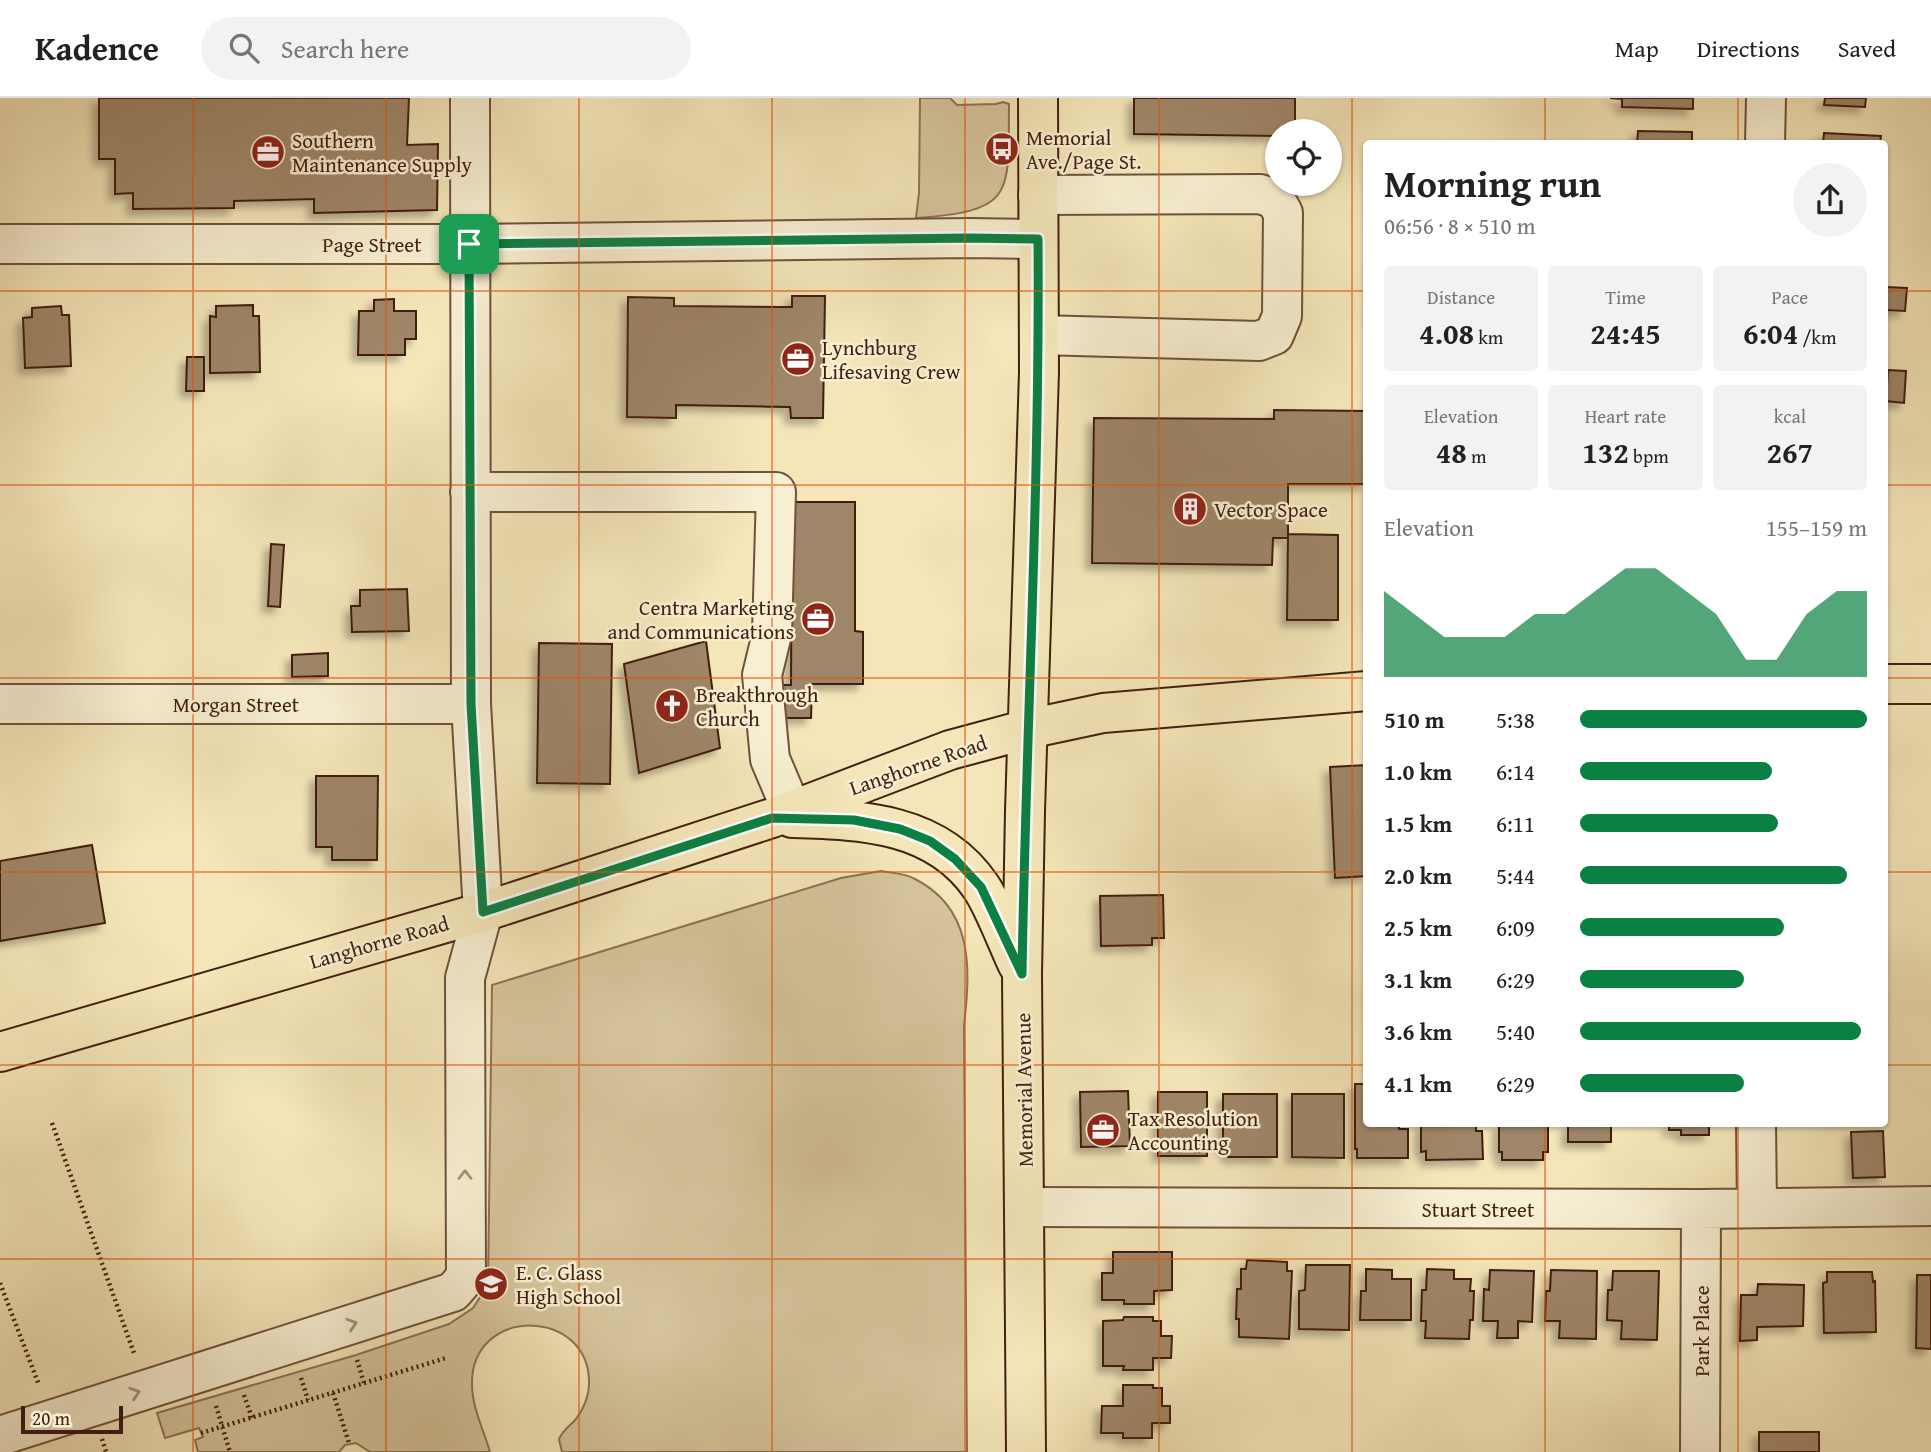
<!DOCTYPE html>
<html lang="en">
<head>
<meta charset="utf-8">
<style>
  body { margin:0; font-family:"Gentium Book Plus",serif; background:#f2f2f2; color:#222; height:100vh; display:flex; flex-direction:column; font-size:26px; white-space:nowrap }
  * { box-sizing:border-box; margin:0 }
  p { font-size:23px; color:#767676 }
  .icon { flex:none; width:38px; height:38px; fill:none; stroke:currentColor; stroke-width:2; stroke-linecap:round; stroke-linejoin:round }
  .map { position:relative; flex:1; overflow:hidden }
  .details { position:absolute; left:1363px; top:42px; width:525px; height:987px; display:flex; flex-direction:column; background:#fff; border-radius:7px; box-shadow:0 2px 5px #0004 }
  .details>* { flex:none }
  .fabs { position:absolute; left:1265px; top:21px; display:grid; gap:14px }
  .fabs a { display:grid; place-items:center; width:77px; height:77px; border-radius:50%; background:#fff; box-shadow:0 2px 5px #0004; font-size:35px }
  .scale { position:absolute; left:21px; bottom:18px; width:102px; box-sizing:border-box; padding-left:7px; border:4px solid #431f11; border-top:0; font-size:19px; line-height:24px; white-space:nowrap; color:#431f11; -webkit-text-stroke:5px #f8efd2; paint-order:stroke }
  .pin { position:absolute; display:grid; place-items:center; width:60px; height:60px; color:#fff; margin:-30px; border-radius:14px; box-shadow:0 4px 10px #0006 }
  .round { display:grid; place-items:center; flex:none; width:74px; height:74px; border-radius:37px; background:#f2f2f2 }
  .head { display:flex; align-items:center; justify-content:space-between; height:119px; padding:0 21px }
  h1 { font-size:38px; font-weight:800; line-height:52px }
  .metrics { display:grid; grid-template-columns:repeat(3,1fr); gap:10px; height:119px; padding:7px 21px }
  .metrics div { display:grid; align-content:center; border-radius:7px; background:#f2f2f2; text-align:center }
  .metrics b { font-size:30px; font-weight:800 }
  .metrics small { font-size:19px; font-weight:400 }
  .metrics p { font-size:19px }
  .chart { height:196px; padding:14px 21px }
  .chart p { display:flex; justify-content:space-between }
  .chart svg { width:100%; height:126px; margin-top:7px; fill:#0b8043; opacity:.7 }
  ul { padding:0 21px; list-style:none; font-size:23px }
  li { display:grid; grid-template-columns:112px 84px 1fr; align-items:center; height:52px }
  li i { height:18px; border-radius:9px; background:#0b8043 }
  header { display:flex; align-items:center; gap:42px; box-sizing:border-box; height:98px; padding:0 35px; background:#fff; border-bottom:2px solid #e0e0e0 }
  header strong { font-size:33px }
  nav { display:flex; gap:38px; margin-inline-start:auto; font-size:24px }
  .search { width:490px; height:63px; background:#f2f2f2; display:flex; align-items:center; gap:18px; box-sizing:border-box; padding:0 24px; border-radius:38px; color:#767676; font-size:26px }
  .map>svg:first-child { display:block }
  .green { fill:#d6c49c; stroke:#8c7256; stroke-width:2 }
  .building { fill:#9f8668; stroke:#431f11; stroke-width:2; filter:url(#shadow) }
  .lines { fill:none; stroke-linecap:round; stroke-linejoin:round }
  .minor-casing { stroke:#6f513b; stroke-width:42 }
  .major-casing { stroke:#431f11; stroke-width:42 }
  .path { stroke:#431f11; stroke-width:4.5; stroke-dasharray:2 3.5; stroke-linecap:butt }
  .minor { stroke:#f8efd2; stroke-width:38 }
  .major { stroke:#f4e6b9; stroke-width:38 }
  .oneway { stroke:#a7917b }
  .route-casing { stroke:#fff; stroke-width:14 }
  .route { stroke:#0b8043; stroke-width:9 }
  .grid { fill:none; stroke:#e0560c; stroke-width:2; stroke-opacity:0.55 }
  .labels { text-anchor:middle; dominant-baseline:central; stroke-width:5; stroke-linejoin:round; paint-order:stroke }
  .poi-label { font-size:21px; fill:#431f11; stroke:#f8efd2; text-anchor:start }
  .street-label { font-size:21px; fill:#431f11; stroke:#f8efd2 }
</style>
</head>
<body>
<header>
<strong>Kadence</strong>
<div class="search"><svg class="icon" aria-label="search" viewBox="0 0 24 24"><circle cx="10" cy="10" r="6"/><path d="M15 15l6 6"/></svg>Search here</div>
<nav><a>Map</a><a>Directions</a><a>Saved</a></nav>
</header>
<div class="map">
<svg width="1931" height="1354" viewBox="0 0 1931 1354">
  <defs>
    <filter id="shadow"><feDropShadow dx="-6" dy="6" stdDeviation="3.5" flood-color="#0004"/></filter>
  </defs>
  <rect width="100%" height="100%" fill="#f4e6b9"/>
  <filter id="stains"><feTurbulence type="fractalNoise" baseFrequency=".00286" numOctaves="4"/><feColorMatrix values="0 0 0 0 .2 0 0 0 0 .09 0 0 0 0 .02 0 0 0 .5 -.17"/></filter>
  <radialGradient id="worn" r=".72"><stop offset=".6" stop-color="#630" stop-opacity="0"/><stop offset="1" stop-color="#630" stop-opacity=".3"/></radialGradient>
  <path class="green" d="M920 0H950L957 7 996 6 1003 4 1009 6C1008 97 1016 113 916 120L919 95Z
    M881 773C891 775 904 775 913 780 973 809 971 869 964 927L967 1354H562L559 1341C563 1332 570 1328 576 1321 583 1312 589 1298 589 1286 591 1209 470 1207 472 1287 472 1309 484 1333 490 1354H370L356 1345 345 1347 339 1354H198L195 1342 203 1339 199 1330 165 1340 157 1315 356 1257 449 1226 473 1210 488 1187 492 887 841 780Z"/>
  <path class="building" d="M99 0H409L407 47 438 46 437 112 314 115V101L234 103V110L133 111V95L115 96V61H99Z
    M1134 0H1295V33H1278V38L1134 36Z
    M1610 0H1693V11L1622 9V1Z
    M1825 0H1866L1865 9 1824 7Z
    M1638 33 1692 34V46H1637Z
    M1824 35 1881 38 1880 46H1823Z
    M1885 189 1907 190 1905 213 1887 212 1885 236Z
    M792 198H825L823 320H791L790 309 676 307V320L627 319 628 199 674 200V208L781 209H792Z
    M394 201V213H416V241H405V257H358L359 213H374V202Z
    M253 207V218H259L260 274 210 275V218L216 219V208Z
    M61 208 62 217H69L71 268 25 270 23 220 32 219V210Z
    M187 259H204V293H186Z
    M1888 272 1906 273 1904 305 1886 303Z
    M1274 312 1367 313V386H1288V440H1273L1272 467 1092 465 1094 320 1274 321Z
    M792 404H855V533L863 534V586H812L811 620H781V587H791Z
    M1288 436 1338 437V522H1287Z
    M271 446 284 447 280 509 268 508Z
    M407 491 409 533 352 534 351 508H360V492Z
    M706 543 720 650 639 675 624 566Z
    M539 545 612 546 610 686 537 685Z
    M328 555V578L292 579V557Z
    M1367 667V778L1335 780 1330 669Z
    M316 678H378L377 762H332V749H316Z
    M92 747 105 825 0 843V763Z
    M1163 797 1164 840H1152V847L1101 848 1100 798Z
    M1355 986H1367V1026H1399V1031H1408V1060H1357V1051H1355Z
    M1128 993 1130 1048 1081 1049 1080 994Z
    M1158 994H1207V1058H1158Z
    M1223 996H1277V1059H1228V1051H1223Z
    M1292 996H1344V1060L1292 1059Z
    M1421 1026H1476V1033H1482L1483 1061 1426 1062V1053L1421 1054Z
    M1499 1026H1548V1054H1543V1062H1502V1054H1499Z
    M1568 1026H1611V1044H1568Z
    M1669 1026H1709V1037H1681V1032H1669Z
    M1883 1033 1885 1079 1853 1080 1851 1034Z
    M1113 1154H1172V1192L1154 1193V1206H1124V1202H1102V1175H1113Z
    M1247 1162 1287 1164V1173H1292L1289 1241 1239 1239V1221H1236L1237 1191H1241V1171H1246Z
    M1306 1167H1350L1349 1232 1299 1231V1193L1305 1192Z
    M1366 1171 1392 1172V1181H1411V1222H1360L1361 1193H1366Z
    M1427 1171 1454 1172V1181H1471L1470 1193H1474L1473 1222H1470L1469 1241 1425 1240 1426 1223H1421L1422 1192H1426Z
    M1490 1172 1534 1173 1532 1224 1518 1223V1240H1497L1498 1223H1483L1484 1191 1489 1192Z
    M1551 1172 1597 1173 1596 1241 1559 1240 1560 1223H1545L1546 1193H1550Z
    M1613 1173H1659L1657 1242 1621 1241 1622 1223 1607 1222 1608 1192H1612Z
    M1827 1174H1872L1873 1184 1875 1183 1876 1234 1824 1235 1823 1185 1827 1184Z
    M1917 1177H1931V1251L1916 1250Z
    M1758 1186 1804 1187 1803 1228 1757 1229V1242L1740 1243 1741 1197H1757Z
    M1124 1219H1153V1223H1161V1238H1172L1171 1260H1153V1272H1123L1124 1268H1103V1223L1123 1222Z
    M1123 1287H1153V1290H1162V1308H1170V1325H1152V1340H1123V1335H1101L1102 1308H1123Z
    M1759 1334H1819V1354H1759Z"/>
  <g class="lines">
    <g class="minor-casing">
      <path id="minor" d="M1765 46 1766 0
        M1038 97 1260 96 1275 101 1283 115 1282 218 1274 237 1259 243 1039 237
        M0 146H469L970 140 1038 141
        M470 394H776L772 536 762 577 770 661 792 713
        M0 606H471
        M1756 1026 1757 1109
        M1025 1109 1701 1111 1931 1108
        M0 1338 453 1194 466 1179 465 880 483 814 471 606 470 0
        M1700 1354 1701 1111"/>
    </g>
    <g class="major-casing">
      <path id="major" d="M1885 586H1931
        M792 720C862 722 937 724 981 789 994 808 1007 844 1018 867
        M0 954 483 814 772 720 950 652 1028 631 1103 615 1367 593
        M1026 1354 1022 876 1025 713 1039 274 1038 0"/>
    </g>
    <path class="path" d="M52 1025 135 1258
      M0 1185 39 1287
      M357 1262 364 1285
      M301 1280 308 1302
      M333 1295 349 1345
      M244 1297 252 1320
      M216 1308 230 1354
      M201 1335 446 1260
      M102 1341 106 1354"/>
    <use href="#minor" class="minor"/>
    <use href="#major" class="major"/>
  </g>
  <defs><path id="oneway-chevron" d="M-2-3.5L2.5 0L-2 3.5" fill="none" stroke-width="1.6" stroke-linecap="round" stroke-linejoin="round" transform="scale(1.75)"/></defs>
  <g class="oneway">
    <use href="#oneway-chevron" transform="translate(465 1077) rotate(-90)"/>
    <use href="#oneway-chevron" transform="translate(352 1226) rotate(-18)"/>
    <use href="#oneway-chevron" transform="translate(135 1295) rotate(-18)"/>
  </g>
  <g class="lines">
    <g class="route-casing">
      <path id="route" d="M970 140 1038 141C1040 386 1026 631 1022 876L981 789 955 761 930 743 900 731 854 722 772 720 483 814 471 606 469 146Z"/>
    </g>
    <use href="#route" class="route"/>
  </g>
  <path class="grid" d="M193 0V1354M386 0V1354M579 0V1354M772 0V1354M965 0V1354M1159 0V1354M1352 0V1354M1545 0V46M1738 0V46M0 193H1367M1885 193H1931M0 387H1367M1885 387H1931M0 580H1367M1885 580H1931M0 774H1367M1885 774H1931M0 967H1367M1885 967H1931M1545 1026V1354M1738 1026V1354M0 1161H1931"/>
  <defs>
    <g id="bus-disc" transform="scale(1.75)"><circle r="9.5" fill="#8f2418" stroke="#f8efd2"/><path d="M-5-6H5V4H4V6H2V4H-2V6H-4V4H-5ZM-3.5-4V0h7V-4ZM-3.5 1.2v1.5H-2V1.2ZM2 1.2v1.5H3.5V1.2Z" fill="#fff"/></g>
    <g id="office-disc" transform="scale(1.75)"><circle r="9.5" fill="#8f2418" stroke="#f8efd2"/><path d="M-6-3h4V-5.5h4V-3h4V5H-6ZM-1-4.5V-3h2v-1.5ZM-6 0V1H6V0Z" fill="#fff"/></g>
    <g id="building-disc" transform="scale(1.75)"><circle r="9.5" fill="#8f2418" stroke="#f8efd2"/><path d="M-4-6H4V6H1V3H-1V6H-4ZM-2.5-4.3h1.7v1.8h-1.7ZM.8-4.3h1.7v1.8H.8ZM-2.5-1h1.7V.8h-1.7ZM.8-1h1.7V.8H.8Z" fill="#fff"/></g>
    <g id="church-disc" transform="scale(1.75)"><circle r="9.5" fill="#8f2418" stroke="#f8efd2"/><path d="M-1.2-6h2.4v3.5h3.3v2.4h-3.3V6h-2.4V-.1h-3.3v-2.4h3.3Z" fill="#fff"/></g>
    <g id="school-disc" transform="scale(1.75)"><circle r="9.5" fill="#8f2418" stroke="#f8efd2"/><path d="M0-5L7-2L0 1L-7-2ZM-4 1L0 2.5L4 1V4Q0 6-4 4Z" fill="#fff"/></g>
  </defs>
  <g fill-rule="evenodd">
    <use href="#bus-disc" x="1002" y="51"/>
    <use href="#office-disc" x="268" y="54"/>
    <use href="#office-disc" x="798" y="261"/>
    <use href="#building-disc" x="1190" y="411"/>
    <use href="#office-disc" x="818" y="521"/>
    <use href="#church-disc" x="672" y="608"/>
    <use href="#office-disc" x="1103" y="1032"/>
    <use href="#school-disc" x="491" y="1186"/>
  </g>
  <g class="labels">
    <g class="poi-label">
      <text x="1026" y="39">Memorial<tspan x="1026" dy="24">Ave./Page St.</tspan></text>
      <text x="292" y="42">Southern<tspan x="292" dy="24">Maintenance Supply</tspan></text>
      <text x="822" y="249">Lynchburg<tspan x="822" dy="24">Lifesaving Crew</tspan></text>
      <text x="1214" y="411">Vector Space</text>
      <text x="794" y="509" text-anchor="end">Centra Marketing<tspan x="794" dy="24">and Communications</tspan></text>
      <text x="696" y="596">Breakthrough<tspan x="696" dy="24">Church</tspan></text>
      <text x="1128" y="1020">Tax Resolution<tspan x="1128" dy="24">Accounting</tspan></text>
      <text x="516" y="1174">E. C. Glass<tspan x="516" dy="24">High School</tspan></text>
    </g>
    <g class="street-label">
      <text x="372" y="146">Page Street</text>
      <text x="236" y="606">Morgan Street</text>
      <text transform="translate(918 667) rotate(-19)">Langhorne Road</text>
      <text transform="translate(379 844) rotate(-16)">Langhorne Road</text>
      <text transform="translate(1024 992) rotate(-91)">Memorial Avenue</text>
      <text x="1478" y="1111">Stuart Street</text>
      <text transform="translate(1701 1233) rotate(-90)">Park Place</text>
    </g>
  </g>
  <rect width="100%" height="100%" filter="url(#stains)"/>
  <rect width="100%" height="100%" fill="url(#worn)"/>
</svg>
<div class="fabs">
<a><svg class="icon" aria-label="locate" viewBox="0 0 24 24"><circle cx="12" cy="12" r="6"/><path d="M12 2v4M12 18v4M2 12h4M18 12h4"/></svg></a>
</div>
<div class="scale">20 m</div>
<div class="pin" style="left:469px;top:146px;background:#1e9e55"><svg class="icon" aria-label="arrive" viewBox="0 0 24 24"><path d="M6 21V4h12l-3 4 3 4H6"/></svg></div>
<section class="details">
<div class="head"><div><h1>Morning run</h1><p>06:56 · 8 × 510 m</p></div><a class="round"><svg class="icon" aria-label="share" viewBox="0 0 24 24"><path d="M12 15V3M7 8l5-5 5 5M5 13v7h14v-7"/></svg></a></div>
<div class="metrics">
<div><p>Distance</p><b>4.08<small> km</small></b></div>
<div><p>Time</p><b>24:45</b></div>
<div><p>Pace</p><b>6:04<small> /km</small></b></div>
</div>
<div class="metrics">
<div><p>Elevation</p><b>48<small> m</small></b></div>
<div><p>Heart rate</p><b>132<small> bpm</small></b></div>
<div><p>kcal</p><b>267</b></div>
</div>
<div class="chart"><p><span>Elevation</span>155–159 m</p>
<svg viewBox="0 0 160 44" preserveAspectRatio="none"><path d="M0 44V14L10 22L20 30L30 30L40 30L50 22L60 22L70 14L80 6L90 6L100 14L110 22L120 38L130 38L140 22L150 14L160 14V44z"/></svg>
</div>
<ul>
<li><b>510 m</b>5:38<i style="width:100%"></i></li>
<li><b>1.0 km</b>6:14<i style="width:67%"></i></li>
<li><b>1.5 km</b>6:11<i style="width:69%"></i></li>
<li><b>2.0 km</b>5:44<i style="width:93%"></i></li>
<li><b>2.5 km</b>6:09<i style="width:71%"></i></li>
<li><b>3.1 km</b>6:29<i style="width:57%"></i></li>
<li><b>3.6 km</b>5:40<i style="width:98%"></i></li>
<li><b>4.1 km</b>6:29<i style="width:57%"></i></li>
</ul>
</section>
</div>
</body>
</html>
